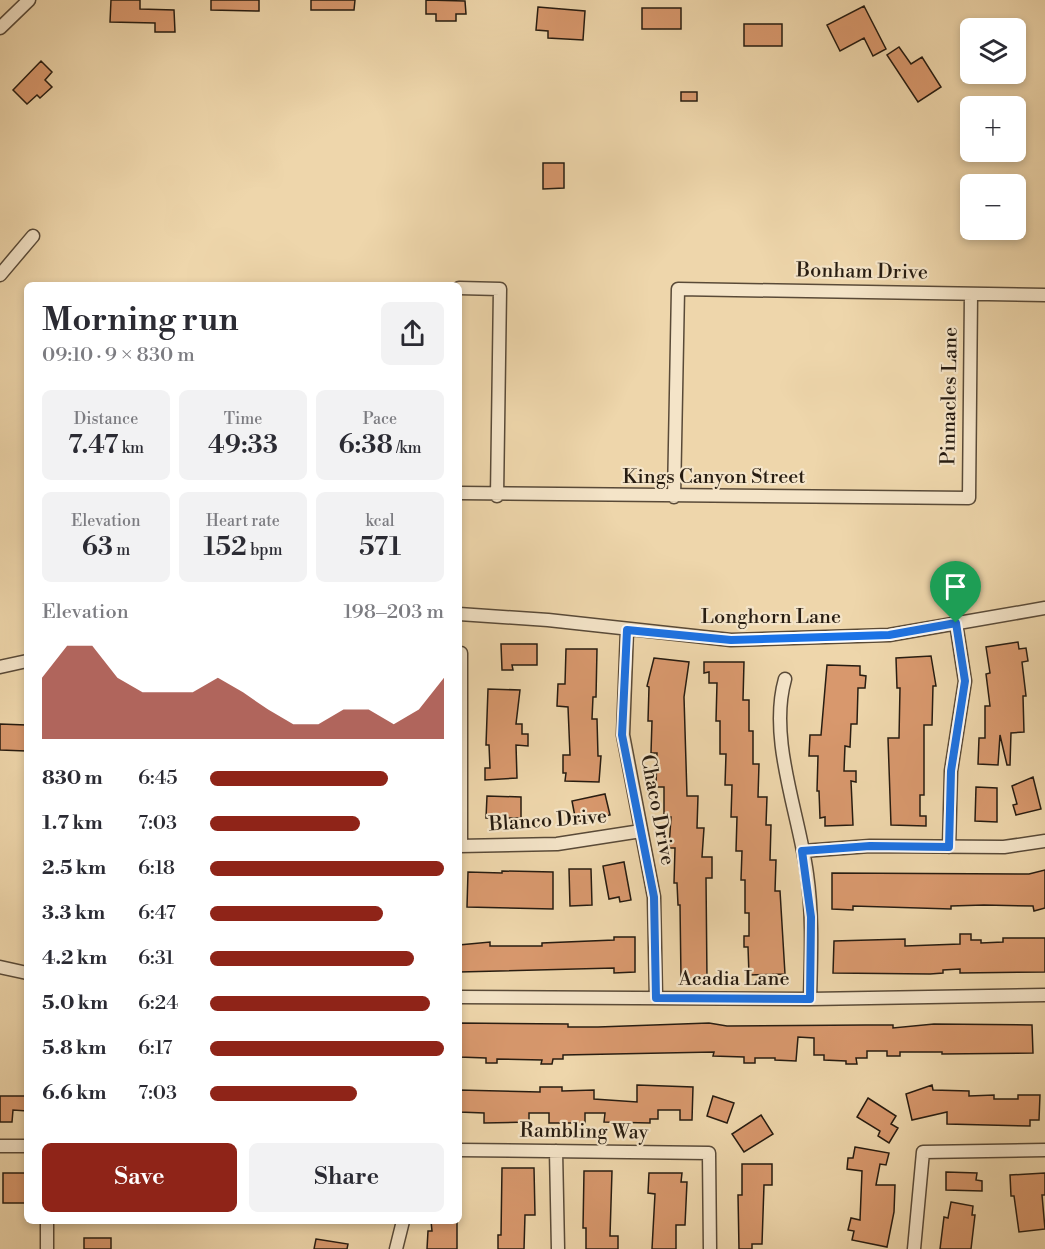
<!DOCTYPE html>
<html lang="en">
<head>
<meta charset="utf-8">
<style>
  body { margin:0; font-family:"Libre Bodoni",serif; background:#f2f2f3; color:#2b2b33; height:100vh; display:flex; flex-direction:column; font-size:22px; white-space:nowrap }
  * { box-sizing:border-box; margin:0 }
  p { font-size:20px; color:#7c7c81 }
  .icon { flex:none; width:33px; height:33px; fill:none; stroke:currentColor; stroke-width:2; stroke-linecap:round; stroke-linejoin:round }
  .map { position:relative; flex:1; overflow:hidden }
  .details { position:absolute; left:24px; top:282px; width:438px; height:942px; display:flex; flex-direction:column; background:#fff; border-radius:9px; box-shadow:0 3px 9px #0003 }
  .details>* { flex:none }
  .tools { position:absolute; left:960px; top:18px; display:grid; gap:12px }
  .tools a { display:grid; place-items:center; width:66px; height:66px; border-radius:9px; background:#fff; box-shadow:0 3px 9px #0003; font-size:30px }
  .pin { position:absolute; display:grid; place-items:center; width:51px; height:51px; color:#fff; margin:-62px -26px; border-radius:50% 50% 50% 0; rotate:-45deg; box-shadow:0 0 6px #0007 }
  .pin .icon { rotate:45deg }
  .round { display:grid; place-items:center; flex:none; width:63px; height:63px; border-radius:9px; background:#f2f2f3 }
  .summary { display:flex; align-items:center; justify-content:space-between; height:102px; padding:0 18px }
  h1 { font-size:33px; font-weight:600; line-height:45px }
  .figures { display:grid; grid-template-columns:repeat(3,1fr); gap:9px; height:102px; padding:6px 18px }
  .figures div { display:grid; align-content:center; border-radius:9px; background:#f2f2f3; text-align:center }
  .figures b { font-size:26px; font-weight:600 }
  .figures small { font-size:16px; font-weight:400 }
  .figures p { font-size:16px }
  .chart { height:168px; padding:12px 18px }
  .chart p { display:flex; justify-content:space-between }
  .chart svg { width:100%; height:108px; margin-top:6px; fill:#8f2418; opacity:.7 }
  .primary-button { display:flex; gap:12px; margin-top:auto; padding:12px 18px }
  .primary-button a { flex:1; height:69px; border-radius:9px; background:#8f2418; color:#fff; font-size:24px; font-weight:600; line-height:69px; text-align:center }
  .primary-button a+a { background:#f2f2f3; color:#2b2b33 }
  ul { padding:0 18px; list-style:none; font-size:20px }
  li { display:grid; grid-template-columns:96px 72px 1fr; align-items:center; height:45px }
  li i { height:15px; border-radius:8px; background:#8f2418 }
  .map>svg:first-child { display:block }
  .building { fill:#d8986d; stroke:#271c11; stroke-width:1.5 }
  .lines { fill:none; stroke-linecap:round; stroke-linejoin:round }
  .minor-casing { stroke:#594a38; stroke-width:15 }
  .minor { stroke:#f4e4c8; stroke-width:12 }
  .route-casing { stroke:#fff; stroke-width:12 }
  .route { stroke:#1a73e8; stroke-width:8 }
  .labels { text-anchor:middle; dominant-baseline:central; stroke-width:4.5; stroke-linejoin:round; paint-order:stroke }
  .street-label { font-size:20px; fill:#271c11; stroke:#f4e4c8 }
</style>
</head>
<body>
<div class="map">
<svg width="1045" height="1249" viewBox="0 0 1045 1249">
  <rect width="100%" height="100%" fill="#eed6ab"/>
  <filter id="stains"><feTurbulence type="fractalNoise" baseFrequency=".00333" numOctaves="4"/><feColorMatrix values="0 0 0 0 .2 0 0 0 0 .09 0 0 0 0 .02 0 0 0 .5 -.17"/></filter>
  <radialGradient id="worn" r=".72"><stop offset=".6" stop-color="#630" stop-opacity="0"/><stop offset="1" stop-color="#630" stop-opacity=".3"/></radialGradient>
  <path class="building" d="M111 0H140V9L174 10 175 32H155V23L110 22Z
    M211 0H259V11L211 10Z
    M311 0H355L354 10H311Z
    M426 0 465 1 466 14H456V21H436V14H426Z
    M864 6 886 49 873 56 864 38 840 51 827 25Z
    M538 7 585 11 583 40 548 38V31L536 30Z
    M642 8H681V29H642Z
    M744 24H782V46H744Z
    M899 47 911 64 922 57 941 87 918 102 887 55Z
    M41 61 52 72 45 80 52 87 40 98 37 95 27 104 13 90Z
    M681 92H697V101H681Z
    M543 163H564V188L543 189Z
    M1018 642 1019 649 1026 648 1028 661 1022 662 1026 696H1023L1024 732 1011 733 1010 765H1007L1000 735 998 765 978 764 979 738H985V706H990L986 674 990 673 986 647Z
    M501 644H537V665H512L513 670H502Z
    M566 649H597L596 697H593L592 719H597L598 756H601L599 782 565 781 566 773H563V755H570L568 707 557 706 558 684H565Z
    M931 656 936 686H933L932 725H924V795H920V816H926V826L891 825 888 738H899L900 688H897L896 658Z
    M654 658 689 662 684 697 687 796H698L697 828H704L702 857H712V878H706L707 979 681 978 680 905H678L677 883H674L675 848H669L671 817H664V787H656L657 753H651L652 721H648L649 687 647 686Z
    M704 662H744L743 700H749V731H753V764H759L758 797H767L766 825H771L770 860H776L775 891H780L785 974 749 975 748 947H744V936H749V913H745V880H741L742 851H736L737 817H731L732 785H725L726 754H720V721H716L717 683H709V672L704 673Z
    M827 665 860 666V675L866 676 865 688H858L857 724H851L850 747 845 746 844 771H856V782L851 781 853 825 825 826V817L820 818 819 791H817L818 756H809L810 735H821Z
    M488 689 520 690 516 724H522V734H528V746L516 745 517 778 485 780V768H490L489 745H486Z
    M0 724 26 725V751L0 750Z
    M1033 777 1041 809 1016 815 1013 805 1017 804 1012 786Z
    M976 787 997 788V822L975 821Z
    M605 794 610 815 576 822 572 801Z
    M487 796 521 797V818H486Z
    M624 862 631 900 620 902 619 897 609 899 603 866Z
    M569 869H591L592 905 570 906Z
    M1045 870V908L1034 911 1033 906 984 905 951 906V909L853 906V910L832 909V873L1029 874Z
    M502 871 553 872V909L467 907 468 872 502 873Z
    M960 934H971V940H981V943L1003 942V938H1045V972L960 973V969L943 970V973L930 974 833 973 834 941 905 939V946L960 944Z
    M614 937H635V972L614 973V968L459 972V945L490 942V946H542V943L614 940Z
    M459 1023 568 1024V1027H598L709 1023 727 1026 866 1025H893V1028L934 1024 1032 1025 1033 1053 942 1054V1052H900V1056H887V1051H867V1058H856L857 1064H846V1061L824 1060V1055H814V1038L798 1037 796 1061 775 1060V1058H755V1063H744V1057L713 1056 714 1052 563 1055V1059H553L552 1064H541L542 1060 497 1059V1063H486V1058L459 1057Z
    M637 1085 693 1087 692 1120H680V1110H658V1119H650V1123L604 1122 605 1113H585V1123H549V1113H529V1122L484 1123V1113L459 1112V1090L540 1092V1087H562V1091L594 1090V1099L637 1102Z
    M932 1085 933 1090 969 1091V1096L994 1095V1099H1018V1095H1040L1039 1120H1030V1126L947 1124V1112L912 1120 906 1094Z
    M0 1096H27V1111L13 1110 12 1122H0Z
    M713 1096 734 1103 727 1123 707 1116Z
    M868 1098 896 1116 891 1124 898 1128 889 1143 878 1136 880 1131 857 1117Z
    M761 1115 773 1134 744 1152 732 1134Z
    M855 1147 889 1153 886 1165 880 1164 876 1185H895L894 1212 887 1247 852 1240 854 1231 848 1230 851 1218 860 1220 862 1171 847 1169 848 1158H853Z
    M742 1164H772V1185H764L762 1244H752V1249H739L738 1195H742Z
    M502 1168H534L535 1215H525L524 1249H498V1235H501Z
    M584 1171H612L610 1236H618V1249H586V1228H583Z
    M946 1172 977 1173 976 1180 982 1181V1191L946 1190Z
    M3 1173H27V1203H3Z
    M649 1173H682L681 1182H687L685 1225H676V1249H652L655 1194 648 1193Z
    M1045 1173V1195H1042L1045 1229 1019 1232 1014 1196H1011L1010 1175Z
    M951 1202 973 1206 972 1215H975L971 1249H940L944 1217 948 1218Z
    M431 1221H457V1249H427L428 1231H432Z
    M84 1238H111V1249H84Z
    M316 1239 348 1244 347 1249H314Z"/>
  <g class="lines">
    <g class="minor-casing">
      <path id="minor" d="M0 28 29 0
        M0 275 33 236
        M459 288 500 289 497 496
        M459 493 969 498 971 294
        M674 497 678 289 1045 295
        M459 614 548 620 731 640 889 635 1045 608
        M627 630 623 735 654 897 656 998
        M0 667 27 661
        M785 679C768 739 799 813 807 874 813 916 811 957 810 999
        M459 846 557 844 641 831
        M461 846V653
        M949 847 951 771 965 681 956 623
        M803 851 870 846 1004 847 1045 841
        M0 967 27 973
        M459 997 810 999 1045 995
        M0 1146H27
        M459 1150 709 1153 710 1249
        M556 1151 558 1249
        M47 1221V1249
        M396 1249 403 1221
        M914 1249 923 1152 1045 1150"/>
    </g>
    <use href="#minor" class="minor"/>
  </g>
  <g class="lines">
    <g class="route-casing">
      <path id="route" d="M956 623 965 681 951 771 949 847 870 846 802 851 811 917 810 999 656 998 654 897 622 735 627 630 731 640 889 635Z"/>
    </g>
    <use href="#route" class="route"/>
  </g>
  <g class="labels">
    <g class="street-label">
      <text transform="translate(862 272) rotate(1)">Bonham Drive</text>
      <text transform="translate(950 396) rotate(-89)">Pinnacles Lane</text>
      <text x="714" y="477">Kings Canyon Street</text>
      <text x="771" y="617">Longhorn Lane</text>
      <text transform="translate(657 810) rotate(79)">Chaco Drive</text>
      <text transform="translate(548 821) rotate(-4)">Blanco Drive</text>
      <text x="734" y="979">Acadia Lane</text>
      <text transform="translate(584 1132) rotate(1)">Rambling Way</text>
    </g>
  </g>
  <rect width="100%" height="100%" filter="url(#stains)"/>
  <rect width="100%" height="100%" fill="url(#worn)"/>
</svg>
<div class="tools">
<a><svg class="icon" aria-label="layers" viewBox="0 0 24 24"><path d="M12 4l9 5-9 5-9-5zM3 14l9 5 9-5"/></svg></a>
<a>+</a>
<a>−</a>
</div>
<div class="pin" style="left:956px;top:623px;background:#1e9e55"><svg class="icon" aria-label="arrive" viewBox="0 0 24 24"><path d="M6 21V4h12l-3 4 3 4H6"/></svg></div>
<section class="details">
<div class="summary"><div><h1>Morning run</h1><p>09:10 · 9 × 830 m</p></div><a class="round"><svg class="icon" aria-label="share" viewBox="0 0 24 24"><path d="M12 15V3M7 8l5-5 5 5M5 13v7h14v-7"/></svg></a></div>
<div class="figures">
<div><p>Distance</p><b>7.47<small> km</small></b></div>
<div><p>Time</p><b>49:33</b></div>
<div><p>Pace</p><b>6:38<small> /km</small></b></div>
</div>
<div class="figures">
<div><p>Elevation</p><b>63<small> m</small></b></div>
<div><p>Heart rate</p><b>152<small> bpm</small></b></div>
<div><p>kcal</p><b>571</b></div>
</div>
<div class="chart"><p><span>Elevation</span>198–203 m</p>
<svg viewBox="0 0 160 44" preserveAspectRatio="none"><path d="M0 44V19L10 6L20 6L30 19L40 25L50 25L60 25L70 19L80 25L90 32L100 38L110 38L120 32L130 32L140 38L150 32L160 19V44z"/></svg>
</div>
<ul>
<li><b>830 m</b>6:45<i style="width:76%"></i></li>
<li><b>1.7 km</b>7:03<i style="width:64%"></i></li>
<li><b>2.5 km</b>6:18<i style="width:100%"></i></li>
<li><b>3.3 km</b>6:47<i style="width:74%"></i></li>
<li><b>4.2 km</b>6:31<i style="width:87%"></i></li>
<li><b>5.0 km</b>6:24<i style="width:94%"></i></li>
<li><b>5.8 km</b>6:17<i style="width:100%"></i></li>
<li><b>6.6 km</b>7:03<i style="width:63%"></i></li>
</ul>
<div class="primary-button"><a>Save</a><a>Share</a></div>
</section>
</div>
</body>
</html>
